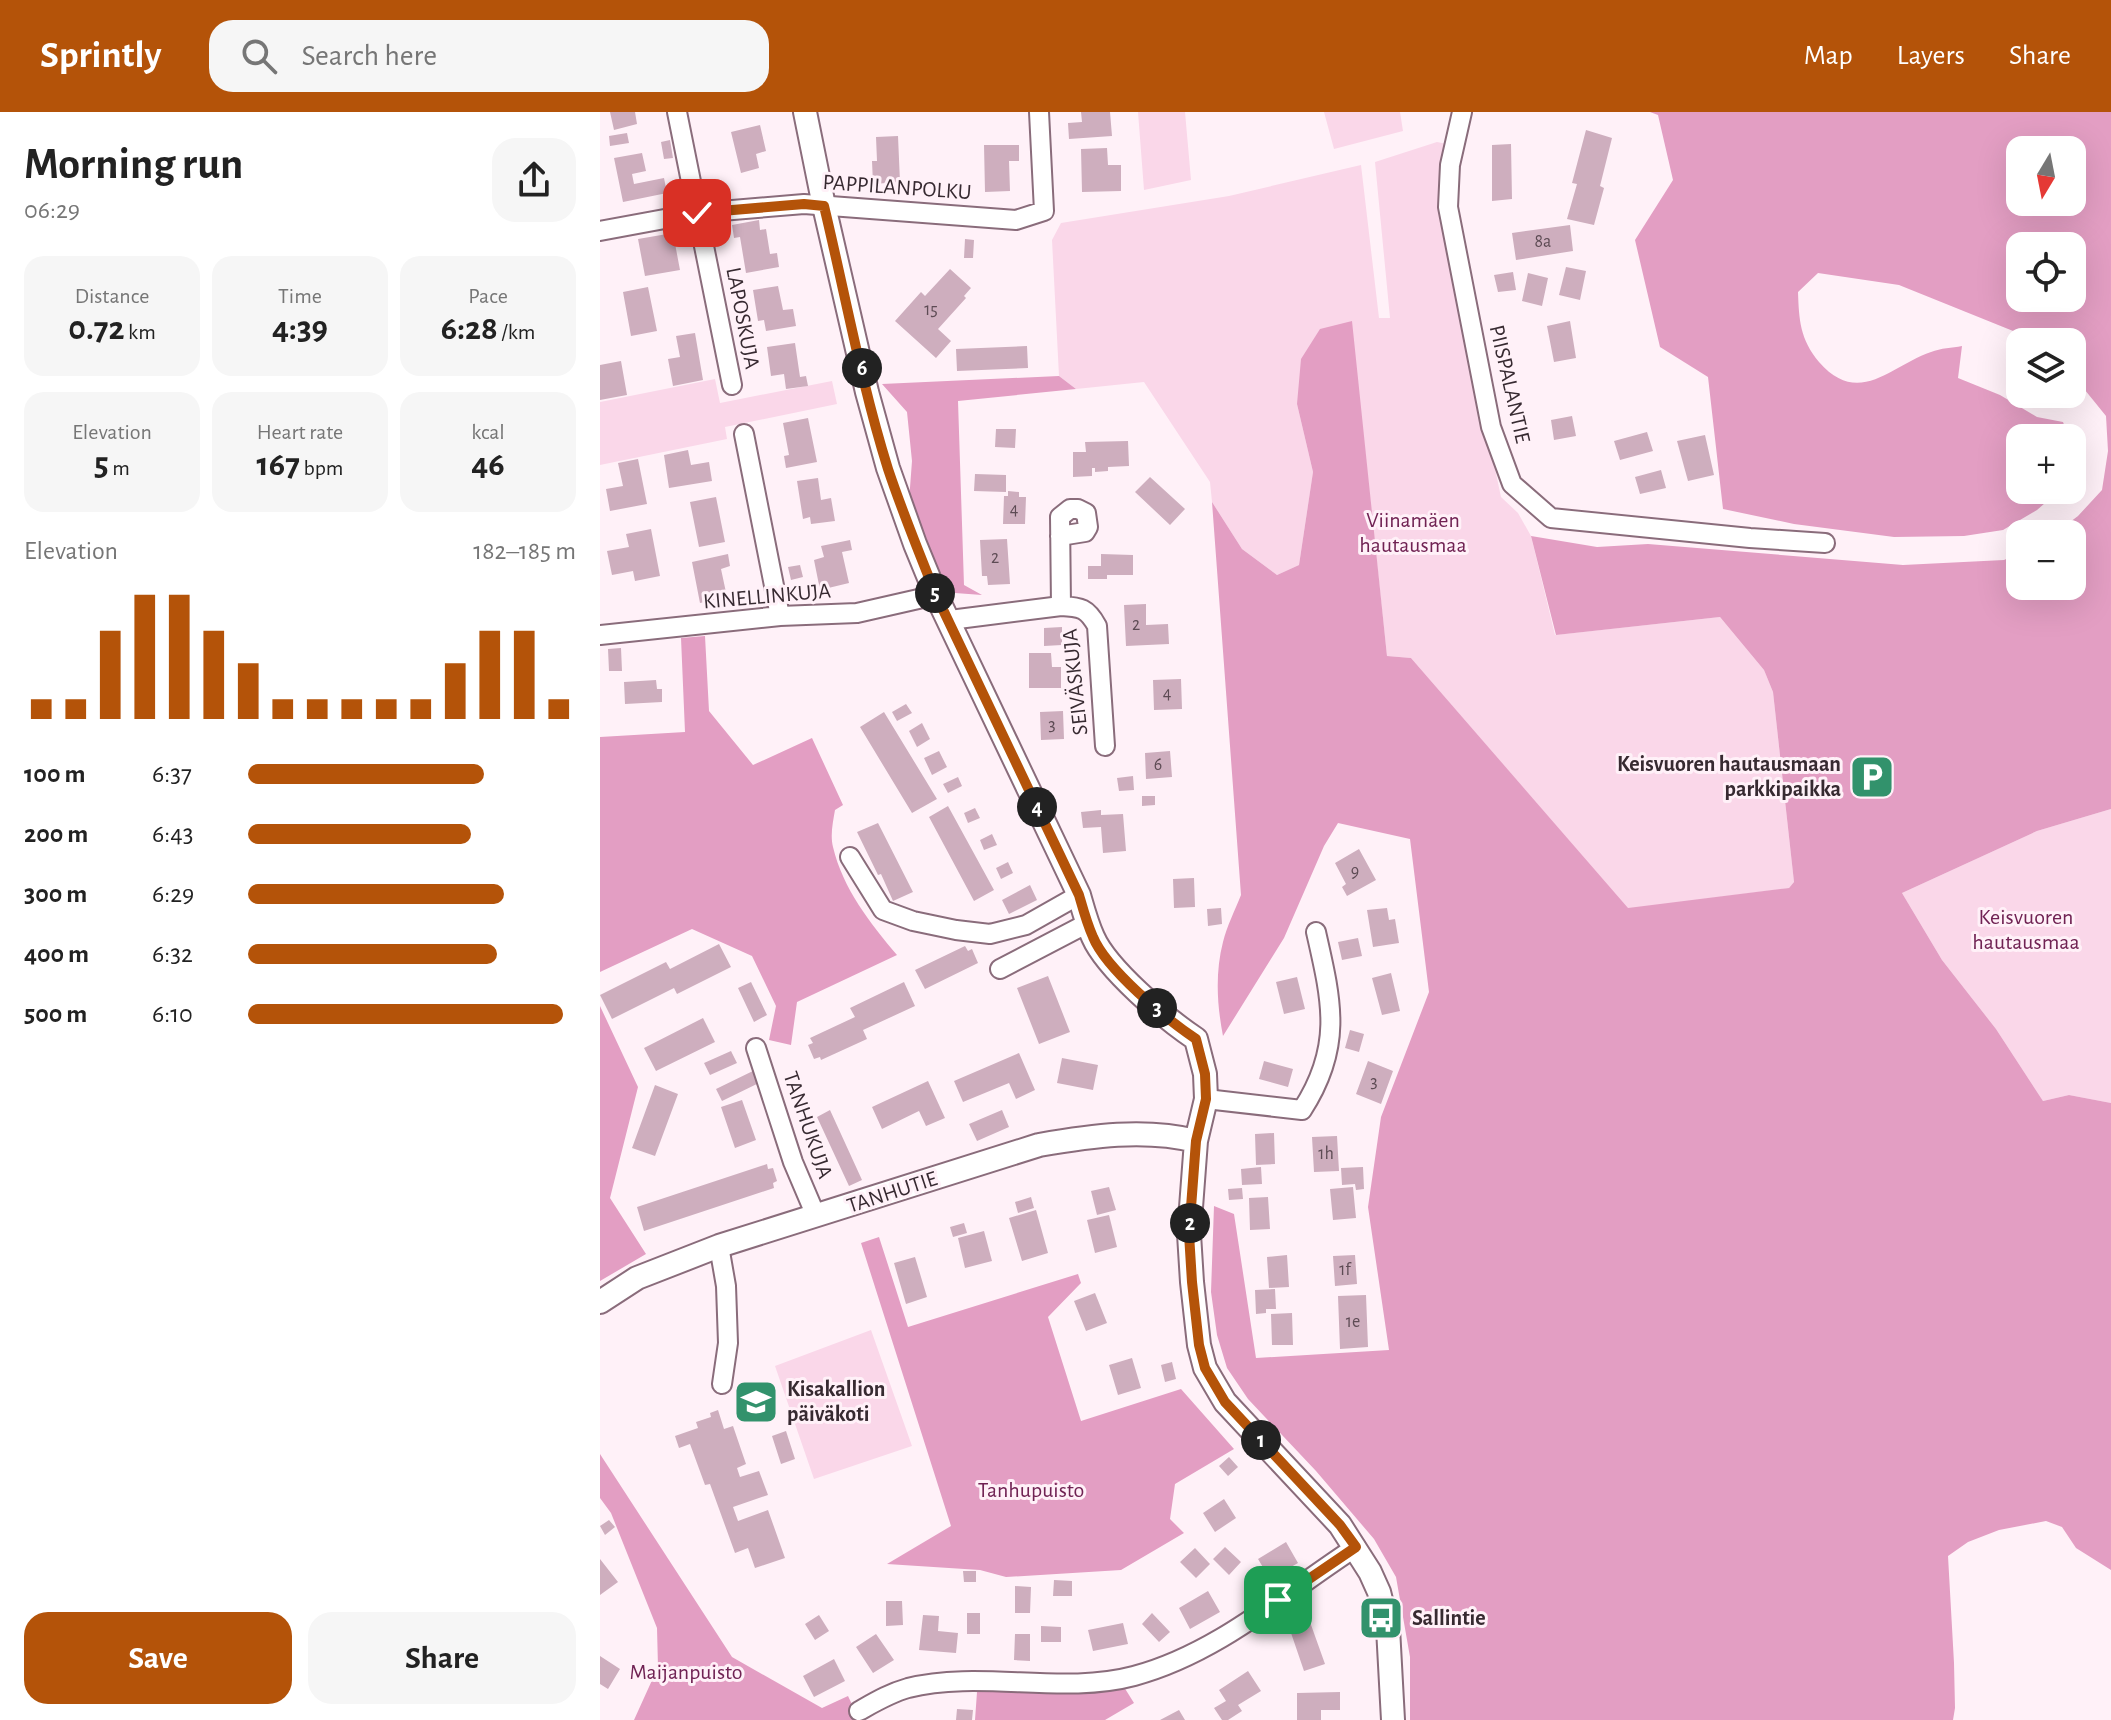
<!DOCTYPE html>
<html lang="en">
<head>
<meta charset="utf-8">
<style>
  body { margin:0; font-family:"Alegreya Sans",sans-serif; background:#f6f6f6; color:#222; height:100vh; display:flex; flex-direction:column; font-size:30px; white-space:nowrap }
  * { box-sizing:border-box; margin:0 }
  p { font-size:26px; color:#767676 }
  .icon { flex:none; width:44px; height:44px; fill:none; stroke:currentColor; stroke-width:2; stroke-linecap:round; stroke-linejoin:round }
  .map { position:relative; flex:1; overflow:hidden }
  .details { display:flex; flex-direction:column; background:#fff; width:600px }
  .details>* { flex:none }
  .needle { width:52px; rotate:190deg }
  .tools { position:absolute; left:1406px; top:24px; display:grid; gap:16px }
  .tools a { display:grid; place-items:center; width:80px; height:80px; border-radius:16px; background:#fff; box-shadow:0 8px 32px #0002; font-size:40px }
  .pin { position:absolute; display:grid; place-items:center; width:68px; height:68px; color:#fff; margin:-34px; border-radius:16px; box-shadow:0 4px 12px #0006 }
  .km { position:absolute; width:40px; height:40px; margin:-20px; border-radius:50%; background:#222; color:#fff; font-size:22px; line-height:40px; text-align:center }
  .round { display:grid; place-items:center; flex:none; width:84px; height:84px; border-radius:24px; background:#f6f6f6 }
  .overview { display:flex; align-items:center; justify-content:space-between; height:136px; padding:0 24px }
  h1 { font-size:44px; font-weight:700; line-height:60px }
  .stats { display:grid; grid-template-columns:repeat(3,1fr); gap:12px; height:136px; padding:8px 24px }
  .stats div { display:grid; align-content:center; border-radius:20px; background:#f6f6f6; text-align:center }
  .stats b { font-size:34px; font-weight:700 }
  .stats small { font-size:22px; font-weight:400 }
  .stats p { font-size:22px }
  .chart { height:224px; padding:16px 24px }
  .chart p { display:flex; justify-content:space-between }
  .chart svg { width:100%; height:144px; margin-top:8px; stroke:#b45309; stroke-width:6 }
  .cta { display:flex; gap:16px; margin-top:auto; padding:16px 24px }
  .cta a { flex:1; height:92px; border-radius:24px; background:#b45309; color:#fff; font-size:32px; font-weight:700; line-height:92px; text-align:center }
  .cta a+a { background:#f6f6f6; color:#222 }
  ul { padding:0 24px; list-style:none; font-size:26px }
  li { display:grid; grid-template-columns:128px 96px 1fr; align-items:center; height:60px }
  li i { height:20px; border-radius:10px; background:#b45309 }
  header { display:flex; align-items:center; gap:48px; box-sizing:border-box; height:112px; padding:0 40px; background:#b45309; color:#fff }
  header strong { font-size:38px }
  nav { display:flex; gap:44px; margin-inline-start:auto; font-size:28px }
  .search { width:560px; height:72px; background:#f6f6f6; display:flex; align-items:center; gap:20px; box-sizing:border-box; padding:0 28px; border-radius:24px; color:#767676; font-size:30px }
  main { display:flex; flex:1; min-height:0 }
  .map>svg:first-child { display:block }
  .green { fill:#fad7e9 }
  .forest { fill:#e39ec3; fill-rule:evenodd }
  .building { fill:#ceaebe }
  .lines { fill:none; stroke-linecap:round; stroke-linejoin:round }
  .minor-casing { stroke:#8a6c7b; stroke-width:22 }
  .tertiary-casing { stroke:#8a6c7b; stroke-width:26 }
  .minor { stroke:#fff; stroke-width:18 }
  .tertiary { stroke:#fff; stroke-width:22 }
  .route-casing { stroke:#fff; stroke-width:16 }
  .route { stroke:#b45309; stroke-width:10 }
  .labels { text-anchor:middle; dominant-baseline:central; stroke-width:6; stroke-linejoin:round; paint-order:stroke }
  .number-label { font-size:18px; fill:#5d4b54 }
  .street-label { font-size:22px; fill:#372a31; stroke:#fff1f8 }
  .park-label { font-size:22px; fill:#702253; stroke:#fff1f8 }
  .poi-label { font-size:22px; font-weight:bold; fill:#372a31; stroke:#fff1f8; text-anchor:start }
</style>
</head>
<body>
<header>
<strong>Sprintly</strong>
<div class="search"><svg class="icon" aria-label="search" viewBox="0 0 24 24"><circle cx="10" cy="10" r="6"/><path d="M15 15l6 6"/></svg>Search here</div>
<nav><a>Map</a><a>Layers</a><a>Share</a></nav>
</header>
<main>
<section class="details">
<div class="overview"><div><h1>Morning run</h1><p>06:29</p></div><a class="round"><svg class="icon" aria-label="share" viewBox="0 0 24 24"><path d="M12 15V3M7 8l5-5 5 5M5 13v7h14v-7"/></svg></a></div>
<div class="stats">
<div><p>Distance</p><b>0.72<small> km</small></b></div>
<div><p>Time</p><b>4:39</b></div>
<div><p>Pace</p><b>6:28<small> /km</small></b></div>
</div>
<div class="stats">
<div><p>Elevation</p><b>5<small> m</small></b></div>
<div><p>Heart rate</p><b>167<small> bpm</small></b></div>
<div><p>kcal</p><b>46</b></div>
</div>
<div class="chart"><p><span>Elevation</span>182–185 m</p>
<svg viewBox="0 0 160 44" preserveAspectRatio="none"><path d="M5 44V38M15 44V38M25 44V17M35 44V6M45 44V6M55 44V17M65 44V27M75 44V38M85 44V38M95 44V38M105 44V38M115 44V38M125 44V27M135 44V17M145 44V17M155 44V38"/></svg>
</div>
<ul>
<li><b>100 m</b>6:37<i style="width:72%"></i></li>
<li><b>200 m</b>6:43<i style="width:68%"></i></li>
<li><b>300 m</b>6:29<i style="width:78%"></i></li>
<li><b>400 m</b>6:32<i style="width:76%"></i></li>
<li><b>500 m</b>6:10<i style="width:96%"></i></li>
</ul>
<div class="cta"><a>Save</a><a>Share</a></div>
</section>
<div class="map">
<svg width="1511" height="1608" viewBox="0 0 1511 1608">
  <rect width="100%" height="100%" fill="#fff1f8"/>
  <path class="green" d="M538 0H585L591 68 544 78Z
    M724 0H800L803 19 734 37Z
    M837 30 847 32 841 101 901 385 918 401 931 424 955 523 1120 505 1164 558 1173 580 1194 770 1189 776 1028 797 811 546 787 544 751 209 697 292 713 360 699 453 677 463 642 437 612 390 610 370 544 270 476 277 459 264 452 128 461 111 629 84 761 53 779 206H790L775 50Z
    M115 267 120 291 232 269 237 292 125 315 127 327 0 353V290Z
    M1511 697V991L1469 983 1443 989 1396 917 1342 848 1302 781 1437 719Z
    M271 1218 312 1334 214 1367 175 1254Z"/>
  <path class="forest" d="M1050 0H1511V697L1437 719 1302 781 1342 848 1396 917 1443 989 1469 983 1511 991V1458L1476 1436 1462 1415 1446 1409 1399 1418 1368 1430 1348 1444 1354 1551 1355 1596 1353 1608H810V1545L796 1465 774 1427 716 1359 648 1287 627 1256 617 1223 611 1180 614 1094 634 1102 656 1246 789 1238 768 1095 781 1005 829 880 810 727 738 711 724 734 684 826 623 924C617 893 615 861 623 830 627 814 635 798 641 783L612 390 642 437 677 463 699 453 713 360 697 292 701 247 720 217 752 209 787 544 811 546 1028 796 1189 776 1194 770 1173 580 1164 558 1120 505 956 523 931 424 997 435 1048 432 1303 453 1404 448 1420 441V474H1472V422H1454L1478 404 1502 378 1508 339 1506 304 1472 262V230H1434L1428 225 1299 173 1218 161 1198 180C1199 208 1200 227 1219 250 1259 296 1292 253 1331 240 1341 236 1352 236 1362 234L1358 266 1400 283 1437 305 1463 310 1469 326H1420V378H1460L1437 398 1403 418 1364 424 1294 425 1194 412 1123 397 1108 265 1060 235 1035 128 1073 68 1058 3ZM1472 38V90H1420V38ZM1472 134V186H1420V134Z
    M459 264 476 277 358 289 364 473 382 483 355 481 336 467 309 389 312 349 307 300 282 272Z
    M105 524 109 599 153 653 212 626 243 693 235 698C233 710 230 723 233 735 243 777 270 811 297 843L197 890 191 933 169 928 176 894 152 844 92 817 0 860V625L85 620 81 526Z
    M0 894 38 975 10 1086 46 1142 0 1169Z
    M279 1125 308 1215 478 1162 481 1171 448 1205 481 1309 581 1277 634 1337 575 1372 570 1407 584 1421 521 1458 406 1465 380 1458 287 1452 351 1414 261 1131Z
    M0 1342 132 1545 222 1596 248 1584 258 1605 253 1608H34L58 1555 57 1516 11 1401 0 1386Z
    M524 1575 534 1591 505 1608H375L377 1580Z"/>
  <path class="building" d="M10 0H35L37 12 14 18Z
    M481 0H510L512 24 469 27 468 11 482 10Z
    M160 13 166 39 156 42 159 56 141 61 131 20Z
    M986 18 1012 26 1000 74 1004 76 994 113 967 107 977 72 972 71Z
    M27 21 29 31 10 34 9 24Z
    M298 24 300 70 273 72 272 49H277L276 25Z
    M70 28 73 46 64 47 61 30Z
    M911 32 912 87 892 89V33Z
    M384 33H419V49H409L410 79 385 80Z
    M507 36 508 53H521V79L482 80 481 37Z
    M42 41 46 59 32 62 34 72 64 66 67 81 23 90 14 46Z
    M159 108 160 118 166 117 170 142 177 141 179 155 146 161 140 125 134 126 132 113Z
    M970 113 973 139 916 148 912 121Z
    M73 121 80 158 45 164 38 127Z
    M365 127 374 128 373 146H364Z
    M966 155 986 159 980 188 959 183Z
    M350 157 371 176 364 184 366 186 338 217 351 229 336 246 295 209 321 180 325 184Z
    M913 160 916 178 898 180 894 163Z
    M928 161 948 166 942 194 922 189Z
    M178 174 183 198 193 197 196 214 166 219 164 208 158 209 153 178Z
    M48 175 57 219 31 224 23 180Z
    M970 209 976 246 954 250 947 214Z
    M95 221 103 268 73 274 68 247 80 245 76 224Z
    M195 231 200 265 206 264 208 274 186 277 184 262 171 264 167 235Z
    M427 234 428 256 357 259 356 237Z
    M21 249 27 283 0 288V253Z
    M972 304 976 324 954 328 951 308Z
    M208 306 217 350 186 356 184 344 189 343 183 311Z
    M396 317H416L415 336 395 335Z
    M1047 320 1053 339 1020 348 1014 329Z
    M1105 323 1114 363 1088 369 1077 329Z
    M528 329 529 354 508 355V359L495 360V356H492V364L473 365V340H486L485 330Z
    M88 338 91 353 109 350 112 369 69 376 64 343Z
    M38 347 47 392 10 399 6 377 23 374 18 351Z
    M1061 358 1066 376 1040 382 1035 365Z
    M375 362 406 363V380L374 379Z
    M550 365 585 397 570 413 535 380Z
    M218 366 221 388 231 386 235 409 211 412 210 405 203 407 197 369Z
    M408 379 419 380V385H426L425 412H403L404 384H408Z
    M116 385 125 430 99 435 90 390Z
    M51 417 60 464 35 469 33 459 12 463 7 439 29 435 26 422Z
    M407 427 410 472 388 473 387 464H382L380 428Z
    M250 428 252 438 242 440 249 471 220 478 214 448 224 445 221 434Z
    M128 442 130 454 121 457 127 485 100 491 92 450Z
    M501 442 533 443V463H507V467H488V454H501Z
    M200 453 203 465 191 468 188 455Z
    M546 492V513L568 512 569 532 526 534 524 493Z
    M462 515V533L444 534V516Z
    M21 536 22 559H9L8 537Z
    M429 541H451L452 555H461V576H429Z
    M581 567 582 597 554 598 553 568Z
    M56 568 57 577H62V590L25 592 24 570Z
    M306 592 312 601 297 609 292 600Z
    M463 599 464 627 441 628 440 600Z
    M284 600 337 687 312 701 260 615Z
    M322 611 330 627 317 635 309 619Z
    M339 639 347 655 332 663 324 646Z
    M570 639 572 665 546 667 545 641Z
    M533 664 534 678 519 679 517 666Z
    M358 665 362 674 348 681 343 672Z
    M542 684H555V693L542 694Z
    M348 694 394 778 374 789 329 705Z
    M375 696 380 706 368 711 364 701Z
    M501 698V703L523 702 526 739 503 741 501 715 483 716 481 700Z
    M278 711 313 780 293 789 281 762 278 763 257 720Z
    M392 722 397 733 384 738 380 728Z
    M759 737 776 768 747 784 742 775 746 772 735 751Z
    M408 750 413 761 401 767 396 756Z
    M594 766 595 795 574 796 573 767Z
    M430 773 437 788 409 802 402 788Z
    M621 796 622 812 608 814 607 797Z
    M787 796 789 808 795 807 799 831 773 835 767 798Z
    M758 826 762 844 742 848 738 830Z
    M119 832 131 855 77 882 74 876 12 907 0 883 66 850 70 857Z
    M365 834 368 839 372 837 378 851 325 877 315 858Z
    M791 861 800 899 782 903 772 866Z
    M448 864 470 920 439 932 417 876Z
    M697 865 705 897 684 902 676 870Z
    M151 870 167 903 154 910 138 876Z
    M304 870 315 894 263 918 267 927 221 948 220 945 214 947 208 933 213 931 210 926 255 905 250 896Z
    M103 906 115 930 56 959 44 936Z
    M750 918 764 922 759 940 745 936Z
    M131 939 137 951 110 963 104 951Z
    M419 941 435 978 416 987 409 971 363 990 354 969Z
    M462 946 498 953 493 978 457 971Z
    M664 949 693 957 688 975 659 967Z
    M768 949 793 959 781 992 756 982Z
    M157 957 163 969 122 989 116 977Z
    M328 969 345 1006 326 1014 319 999 282 1017 272 995Z
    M55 973 78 982 55 1044 32 1036Z
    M142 988 156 1028 135 1036 121 995Z
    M230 998 262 1068 249 1074 217 1005Z
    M402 998 409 1015 377 1029 369 1012Z
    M674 1021 675 1052 656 1053 655 1022Z
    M737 1024 739 1059 714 1060 712 1025Z
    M167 1052 168 1057 173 1056 177 1069 173 1071 174 1076 44 1119 37 1095Z
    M661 1055 662 1072 642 1073 641 1057Z
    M763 1055 764 1077 756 1078 755 1072 742 1073 741 1056Z
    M509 1075 516 1098 497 1103 491 1079Z
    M753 1075 756 1106 733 1108 730 1077Z
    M642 1076 643 1087 629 1088 628 1077Z
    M431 1085 434 1096 418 1101 415 1090Z
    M668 1085 670 1117 650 1118 649 1086Z
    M436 1098 448 1141 422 1149 409 1106Z
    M509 1103 517 1135 495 1141 487 1108Z
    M364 1111 367 1121 353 1125 350 1115Z
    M384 1119 392 1149 365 1156 358 1126Z
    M687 1143 689 1175 669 1176 667 1145Z
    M755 1143 757 1172 735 1174 733 1144Z
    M315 1145 327 1185 306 1192 294 1151Z
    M675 1177 676 1197H666V1201L656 1202 655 1178Z
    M495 1181 507 1211 486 1219 474 1189Z
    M766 1183 768 1235 740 1237 738 1184Z
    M692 1201 693 1233H672L671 1202Z
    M532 1246 541 1276 518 1283 509 1253Z
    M572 1250 576 1267 565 1270 561 1253Z
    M118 1298 124 1317 133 1314 146 1352 137 1356 140 1365 159 1359 168 1383 133 1395 138 1409 168 1398 185 1446 155 1456 148 1436 135 1441 110 1372 105 1373 90 1332 79 1336 75 1324 98 1316 96 1310 111 1305 110 1301Z
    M186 1319 195 1347 181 1352 172 1324Z
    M629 1345 638 1355 628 1364 619 1354Z
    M624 1387 636 1406 615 1420 603 1401Z
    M9 1408 15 1415 5 1423 0 1414Z
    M686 1430 698 1451 670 1467 658 1447Z
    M625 1435 641 1450 629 1463 613 1447Z
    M595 1436 610 1452 596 1466 580 1450Z
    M0 1447 18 1470 0 1483Z
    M363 1459H376V1470H364Z
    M454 1468 472 1469V1484H453Z
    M415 1474 431 1475 430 1501H415Z
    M608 1479 620 1500 590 1517 579 1496Z
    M286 1489H302L303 1513 286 1514Z
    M367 1501H380V1522H367Z
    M552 1501 570 1520 559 1530 542 1512Z
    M219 1503 229 1519 215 1528 205 1512Z
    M323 1503 339 1504 338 1519 358 1521 356 1541 319 1538Z
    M710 1510 725 1552 704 1559 690 1518Z
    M523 1511 528 1532 493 1539 488 1518Z
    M441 1514 461 1515V1530H441Z
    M276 1522 294 1548 273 1561 256 1535Z
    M415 1522H430V1549L414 1548Z
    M0 1544 20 1557 8 1577 0 1572Z
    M234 1547 245 1569 214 1585 203 1564Z
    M648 1559 661 1579 638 1593 642 1599 628 1608H622L614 1596 626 1589 619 1578Z
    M740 1580V1598H721V1608H697V1581Z
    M357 1597 373 1598 372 1608H356Z
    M579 1598 585 1608H560Z"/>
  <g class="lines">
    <g class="minor-casing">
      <path id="minor" d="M77 0 132 273
        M862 0 850 53 848 95 891 315 912 372 951 406 1150 426 1225 431
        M0 119 97 101 204 92 416 108 444 99 439 0
        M144 322 180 504
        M460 424 485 420 488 415 486 401 478 397H470L460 405 461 494
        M350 508 461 494C481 495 487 496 497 514L505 634
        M0 523 180 504 257 501 336 483
        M250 745 283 798 313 809 356 818 390 822 426 813 479 783
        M400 857 488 811
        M156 936 193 1050 216 1104
        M606 987 702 998C743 935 732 890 716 820
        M119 1134 126 1174 128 1231 122 1272
        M259 1599C275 1590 290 1581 308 1576 379 1558 463 1583 534 1564 617 1542 685 1481 756 1435"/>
    </g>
    <g class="tertiary-casing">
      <path id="tertiary" d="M205 0 224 94 267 280 288 356 315 432 336 483 479 783C483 797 487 812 493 825 507 857 566 907 596 927L605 962 606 987 596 1029 589 1122 592 1170 599 1233 605 1256 625 1290 740 1413 770 1460 779 1480 788 1516 793 1608
        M0 1190 37 1166 119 1134 439 1033C491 1024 544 1016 596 1029"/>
    </g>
    <use href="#minor" class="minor"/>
    <use href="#tertiary" class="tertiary"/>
  </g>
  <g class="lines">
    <g class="route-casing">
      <path id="route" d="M97 101 204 92 224 94C245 181 261 271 288 357 302 399 319 441 336 483L479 783C483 797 487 812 493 825 506 857 566 907 596 927L605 962 606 987 596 1029 589 1122 592 1170 599 1233 605 1256 625 1290 740 1413 756 1435 678 1488"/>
    </g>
    <use href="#route" class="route"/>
  </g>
  <defs>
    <g id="parking-square" transform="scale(2.3)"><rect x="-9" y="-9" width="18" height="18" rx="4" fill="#32926c" stroke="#fff1f8"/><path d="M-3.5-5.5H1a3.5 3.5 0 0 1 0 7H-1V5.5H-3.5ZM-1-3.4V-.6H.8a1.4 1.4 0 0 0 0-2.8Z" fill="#fff"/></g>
    <g id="school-square" transform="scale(2.3)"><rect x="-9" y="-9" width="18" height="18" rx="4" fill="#32926c" stroke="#fff1f8"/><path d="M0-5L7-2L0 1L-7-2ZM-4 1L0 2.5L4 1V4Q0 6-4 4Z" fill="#fff"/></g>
    <g id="bus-square" transform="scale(2.3)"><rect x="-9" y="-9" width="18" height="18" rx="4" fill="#32926c" stroke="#fff1f8"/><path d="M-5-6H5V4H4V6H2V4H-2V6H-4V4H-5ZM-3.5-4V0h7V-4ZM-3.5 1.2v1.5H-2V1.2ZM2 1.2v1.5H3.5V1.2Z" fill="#fff"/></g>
  </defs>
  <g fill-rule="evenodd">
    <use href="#parking-square" x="1272" y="665"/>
    <use href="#school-square" x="156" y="1290"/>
    <use href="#bus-square" x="781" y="1506"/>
  </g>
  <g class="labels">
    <g class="number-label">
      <text x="943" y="130">8a</text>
      <text x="331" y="198">15</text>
      <text x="414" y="398">4</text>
      <text x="395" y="446">2</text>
      <text x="536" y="513">2</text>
      <text x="567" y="582">4</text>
      <text x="452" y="613">3</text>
      <text x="558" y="653">6</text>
      <text x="755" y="760">9</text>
      <text x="774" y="970">3</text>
      <text x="726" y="1042">1h</text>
      <text x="745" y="1158">1f</text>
      <text x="753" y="1210">1e</text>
    </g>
    <g class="street-label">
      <text transform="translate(297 75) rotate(4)">PAPPILANPOLKU</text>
      <text transform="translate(143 206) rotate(79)">LAPOSKUJA</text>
      <text transform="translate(910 272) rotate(77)">PIISPALANTIE</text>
      <text transform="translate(167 484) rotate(-5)">KINELLINKUJA</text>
      <text transform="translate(475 570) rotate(-96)">SEIVÄSKUJA</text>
      <text transform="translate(208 1013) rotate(71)">TANHUKUJA</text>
      <text transform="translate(292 1080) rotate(-18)">TANHUTIE</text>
    </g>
    <g class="park-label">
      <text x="813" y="408">Viinamäen<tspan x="813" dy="25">hautausmaa</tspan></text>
      <text x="1426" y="805">Keisvuoren<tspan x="1426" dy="25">hautausmaa</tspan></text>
      <text x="431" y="1378">Tanhupuisto</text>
      <text x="86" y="1560">Maijanpuisto</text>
    </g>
    <g class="poi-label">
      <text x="1241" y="652" text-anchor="end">Keisvuoren hautausmaan<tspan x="1241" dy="25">parkkipaikka</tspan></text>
      <text x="187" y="1277">Kisakallion<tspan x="187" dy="25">päiväkoti</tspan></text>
      <text x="812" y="1506">Sallintie</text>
    </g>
  </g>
</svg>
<div class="tools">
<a><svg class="needle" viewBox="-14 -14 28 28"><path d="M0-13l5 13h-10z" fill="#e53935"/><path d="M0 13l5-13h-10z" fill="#767676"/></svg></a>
<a><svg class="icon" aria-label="locate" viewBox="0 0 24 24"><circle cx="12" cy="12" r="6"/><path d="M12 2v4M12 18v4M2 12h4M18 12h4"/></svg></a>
<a><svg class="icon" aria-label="layers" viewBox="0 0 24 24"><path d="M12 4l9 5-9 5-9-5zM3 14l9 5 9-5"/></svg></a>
<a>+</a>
<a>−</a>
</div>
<div class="pin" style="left:678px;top:1488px;background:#1e9e55"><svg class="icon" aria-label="arrive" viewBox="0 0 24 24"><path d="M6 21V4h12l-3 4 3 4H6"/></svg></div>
<div class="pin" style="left:97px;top:101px;background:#d93025"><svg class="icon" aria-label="check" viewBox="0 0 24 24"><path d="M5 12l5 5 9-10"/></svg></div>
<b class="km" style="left:661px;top:1328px">1</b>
<b class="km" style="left:590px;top:1111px">2</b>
<b class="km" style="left:557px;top:896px">3</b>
<b class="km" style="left:437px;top:695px">4</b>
<b class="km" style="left:335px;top:481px">5</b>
<b class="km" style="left:262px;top:256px">6</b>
</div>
</main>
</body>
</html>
